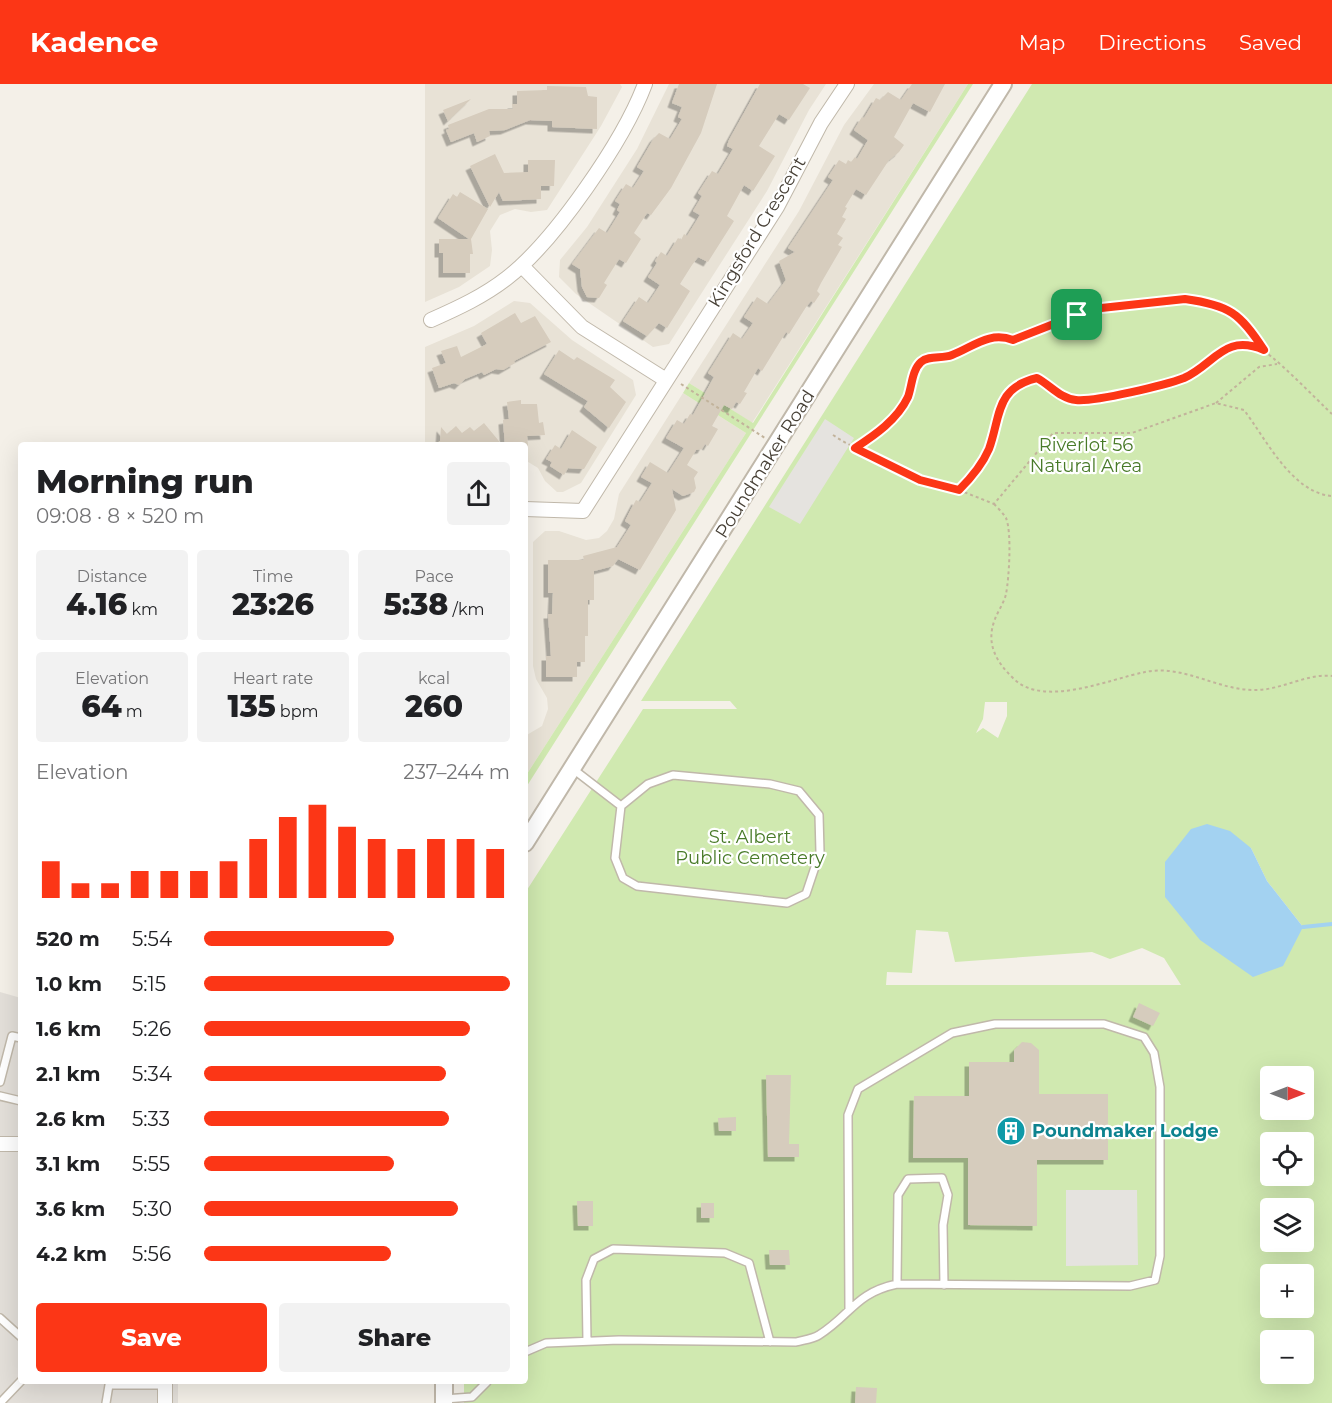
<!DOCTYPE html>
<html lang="en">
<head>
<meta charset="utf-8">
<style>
  body { margin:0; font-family:Montserrat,sans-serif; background:#f2f2f2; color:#202124; height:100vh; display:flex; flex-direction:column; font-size:22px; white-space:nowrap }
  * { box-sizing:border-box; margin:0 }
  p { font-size:20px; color:#757577 }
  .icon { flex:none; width:33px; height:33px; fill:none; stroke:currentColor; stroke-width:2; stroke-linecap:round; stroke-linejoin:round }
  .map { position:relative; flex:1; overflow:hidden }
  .details { position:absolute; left:18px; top:358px; width:510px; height:942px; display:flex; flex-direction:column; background:#fff; border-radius:6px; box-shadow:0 6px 24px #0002 }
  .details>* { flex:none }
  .needle { width:39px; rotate:90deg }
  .buttons { position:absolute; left:1260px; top:982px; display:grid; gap:12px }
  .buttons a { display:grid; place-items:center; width:54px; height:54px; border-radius:6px; background:#fff; box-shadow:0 6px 24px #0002; font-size:30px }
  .pin { position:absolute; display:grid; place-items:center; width:51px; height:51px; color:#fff; margin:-26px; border-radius:12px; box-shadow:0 3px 9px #0006 }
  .round { display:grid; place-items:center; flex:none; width:63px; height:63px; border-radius:6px; background:#f2f2f2 }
  .headline { display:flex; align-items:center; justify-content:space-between; height:102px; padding:0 18px }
  h1 { font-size:33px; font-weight:800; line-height:45px }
  .stats { display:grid; grid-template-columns:repeat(3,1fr); gap:9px; height:102px; padding:6px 18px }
  .stats div { display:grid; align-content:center; border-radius:6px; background:#f2f2f2; text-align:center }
  .stats b { font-size:30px; font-weight:800 }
  .stats small { font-size:16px; font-weight:400 }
  .stats p { font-size:16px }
  .chart { height:168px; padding:12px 18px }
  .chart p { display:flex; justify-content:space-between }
  .chart svg { width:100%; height:108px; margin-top:6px; stroke:#fc3616; stroke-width:6 }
  .cta { display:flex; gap:12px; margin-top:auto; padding:12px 18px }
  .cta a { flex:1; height:69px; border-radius:6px; background:#fc3616; color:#fff; font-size:24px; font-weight:800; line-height:69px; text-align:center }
  .cta a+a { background:#f2f2f2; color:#202124 }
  ul { padding:0 18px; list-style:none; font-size:20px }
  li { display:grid; grid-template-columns:96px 72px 1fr; align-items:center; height:45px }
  li i { height:15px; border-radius:8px; background:#fc3616 }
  header { display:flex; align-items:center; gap:36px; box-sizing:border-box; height:84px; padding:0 30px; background:#fc3616; color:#fff }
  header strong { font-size:28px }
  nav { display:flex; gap:33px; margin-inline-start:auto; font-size:21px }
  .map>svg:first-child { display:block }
  .residential { fill:#e8e2d6 }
  .industrial { fill:#e3dfd9 }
  .green { fill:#d0e9b0; fill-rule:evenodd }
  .parking { fill:#e5e3df }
  .water { fill:#a3d2f1 }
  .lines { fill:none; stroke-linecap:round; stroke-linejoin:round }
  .stream { stroke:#a3d2f1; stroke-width:4 }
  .building { fill:#d6ccbd; filter:url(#shadow) }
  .service-casing { stroke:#c0b8aa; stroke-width:10 }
  .minor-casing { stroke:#c0b8aa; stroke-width:16 }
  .tertiary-casing { stroke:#c0b8aa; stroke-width:20 }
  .path { stroke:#c2b39b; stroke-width:2; stroke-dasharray:3 3; stroke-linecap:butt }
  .service { stroke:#fff; stroke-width:7 }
  .minor { stroke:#fff; stroke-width:14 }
  .tertiary { stroke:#fff; stroke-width:16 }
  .route-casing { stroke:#fff; stroke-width:12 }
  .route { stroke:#fc3616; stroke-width:8 }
  .labels { text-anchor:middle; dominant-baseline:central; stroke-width:4.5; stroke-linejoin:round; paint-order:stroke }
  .street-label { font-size:18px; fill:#474036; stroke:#fff }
  .park-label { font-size:18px; fill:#487a28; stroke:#fff }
  .culture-label { font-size:18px; font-weight:bold; fill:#0d838f; stroke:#fff; text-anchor:start }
</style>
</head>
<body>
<header>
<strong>Kadence</strong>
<nav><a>Map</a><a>Directions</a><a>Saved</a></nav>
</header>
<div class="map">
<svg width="1332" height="1319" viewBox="0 0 1332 1319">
  <defs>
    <filter id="shadow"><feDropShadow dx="-4.5" dy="4.5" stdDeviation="0" flood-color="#0004"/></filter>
  </defs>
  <rect width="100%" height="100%" fill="#f4f0e8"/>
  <path class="residential" d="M425 0H620L622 3 601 42 547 126 531 128 515 125 500 131 490 147 492 166 490 182 459 203 425 218Z
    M669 0H826L809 26 767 107 669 260 653 263 576 210 559 193 560 176 587 143 637 65Z
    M874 0H968L752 339 689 299 799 127 844 41Z
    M514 217 530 219 572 256 633 296 636 311 581 399 563 408H557L545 397 538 384 525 376V362L425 361V263L474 242Z
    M683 309 746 349 525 693V652L542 642 548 625 547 614 536 595 533 582V458L545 447H559L586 456 599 454 607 447 614 435 619 410Z"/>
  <path class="industrial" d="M0 908 21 914V1298H178V1319H0Z"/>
  <path class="green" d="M968 0H973L525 705V693L746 349 683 309 689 299 753 339Z
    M1032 0H1332V1319H464V1298H525V809L643 625H737L730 617H641ZM985 618H1007V632L998 654 983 644 976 649 983 635ZM1191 745 1251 764 1267 797 1303 843ZM916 846 948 848 955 878 1092 868 1110 875 1142 864 1164 874 1181 901H886L887 888 912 889ZM1270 993H1304V1026H1270ZM1270 1059H1304V1092H1270ZM1270 1125H1304V1158H1270ZM1270 1191H1304V1224H1270ZM1270 1257H1304V1290H1270Z"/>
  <path class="parking" d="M825 335 854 354 800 440 769 423Z
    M1066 1106H1137L1138 1181 1066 1182Z"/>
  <path class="water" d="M1207 740 1230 747 1251 764 1267 797 1303 843 1283 882 1253 893 1200 856 1165 813V778L1191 745Z"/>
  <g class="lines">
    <path class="stream" d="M1303 843 1332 840"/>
  </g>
  <path class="building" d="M679 0H717L701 49 671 104 651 131 647 129 634 149 641 155 626 179 619 175 604 199 607 201 599 214 587 213 582 203 580 185 572 180 599 144 607 149 620 128 617 126 620 120 615 117 626 100 633 104 644 87 637 83 654 54 659 49 670 55 682 35 678 33 682 23 672 19Z
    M760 0H803L810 4 789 36 779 30 759 62 775 72 753 107 744 101 727 132 734 137 708 178 698 173 692 181 680 200 690 207 679 225 667 244 659 239 647 252 623 237 639 213 648 219 660 201 648 193 657 179 655 177 661 168 667 172 678 154 681 156 684 150 687 152 700 131 693 127 702 112 698 109 712 87 718 90 733 65 727 62 729 56Z
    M912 0H945L930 28 913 19 894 53 904 61 899 68 889 76 866 111 856 105 845 123 847 124 842 133 846 135 837 150 843 154 838 161 842 163 821 199 817 207 820 210 814 219 811 217 806 223 789 250 786 248 762 287 758 284 744 308 747 309 740 320 736 318 732 325 724 321 712 342 718 345 708 362 705 360 702 365 696 366 687 381 698 388 694 394 696 404 694 408 683 412 672 405 676 426 640 486 618 475 613 482 594 487V516H588V552H585V578H577V593H546V572H551L548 530H552L553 509H548V476H584L583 472 617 463 631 441 625 437 629 429 636 416 640 418 652 399 641 393 650 378 668 389 684 364 666 354 677 336 684 340 690 330 693 331 714 293 708 289 733 249 742 255 753 239 744 233 757 213 768 220 786 196 779 177 795 168 788 164 833 96 828 93 839 76 846 80 848 76 851 78 855 73 857 75 868 56 854 46 862 33 864 34 876 14 880 16 888 8 901 16Z
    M547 2 586 3 588 12 597 13V45L552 43V37L530 36 505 46 489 47 490 52 477 58 474 49 451 58 446 46 449 45 448 41 489 25H513L512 20H517V7L547 6Z
    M471 15 448 37 443 26Z
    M495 70 504 89 528 88V76H555L554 102H541V115L503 117 499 108 490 123 470 82Z
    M460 108 488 125 471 155 473 170H470V189H443V169H439V155H469L438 134 453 110 457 113Z
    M515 229 521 239 535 232 551 258 514 277 515 279 503 286 496 285 484 291 482 288 465 295 459 301 454 299 439 304 432 284 446 279 441 267 457 262 461 273 487 260 481 249Z
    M559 266 574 276 577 273 615 296 610 303 626 318 609 344 584 323 588 317 544 290Z
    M521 316V320H537L539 339 543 338 545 351 527 352 528 362H505L503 336 509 335 507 318Z
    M484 339 503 362H434L440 357 441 343 447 350 456 342 462 349 470 343 474 347Z
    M572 346 597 363 584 385 568 384 564 391 550 382 552 378 546 375 555 361 561 365Z
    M1139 919 1160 929 1153 942 1133 933Z
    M1022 958 1031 959 1039 966V1010H1108V1076H1037V1142L968 1141V1074H913L914 1012H969V978H1014V966Z
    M766 991H791L789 1060H799V1073H768Z
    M736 1033V1047H719L718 1034Z
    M577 1117H593V1142H578Z
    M701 1119H714V1134H701Z
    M769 1166H789L790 1181H770Z
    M856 1303 877 1304 876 1319H855Z"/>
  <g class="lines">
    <g class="service-casing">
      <path id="service" d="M573 685 621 722 615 774 623 794 637 802 787 819 806 810 820 768 819 731 799 707 770 700 673 691 648 700 621 722
        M0 998 12 952 21 954
        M0 1012 21 1017
        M897 1200 898 1111 908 1095 942 1094 948 1111 943 1141 944 1201
        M0 1234 21 1253
        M587 1257 586 1196 594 1175 613 1165 725 1169 749 1179 770 1258
        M525 1268 546 1259 619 1256 796 1258C803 1256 813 1255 819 1251 851 1231 855 1209 897 1200L1130 1202 1155 1196 1160 1172V1003L1154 969 1144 953 1104 940H995L952 949 858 1005 848 1031 849 1225
        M444 1315 472 1313 487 1298
        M0 1319 21 1297
        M106 1319 109 1301H165"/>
    </g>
    <g class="minor-casing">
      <path id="minor" d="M522 182 582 243 666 296
        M431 236C458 224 484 212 507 194 555 157 624 56 645 0
        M525 425 583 427 777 123 821 39 847 0
        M0 1060H21
        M165 1298V1319"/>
    </g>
    <g class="tertiary-casing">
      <path id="tertiary" d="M525 759 1003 0
        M444 1298V1319"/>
    </g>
    <path class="path" d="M681 300 765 354
      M1216 319 1259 283 1277 280
      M833 351C849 362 866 368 884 377 909 389 931 403 959 406 970 395 983 379 989 365 1001 332 995 304 1037 294 1050 301 1061 315 1076 316 1091 317 1157 304 1171 299 1200 288 1223 252 1257 263 1270 267 1318 317 1332 330
      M855 364C875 351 897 336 907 313 912 302 912 286 921 278 929 271 942 275 952 271 973 263 989 247 1013 256L1092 225 1185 215 1223 222 1240 233 1263 265
      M959 406 994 420 1053 349H1132L1216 319 1244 326C1266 355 1292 409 1332 412
      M994 420C998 424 1003 429 1006 434 1012 448 1009 495 1006 510 1004 519 998 527 995 535 985 560 997 579 1014 595 1044 624 1110 595 1145 588 1184 580 1218 607 1256 606 1281 606 1308 589 1332 592"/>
    <use href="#service" class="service"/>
    <use href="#minor" class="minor"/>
    <use href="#tertiary" class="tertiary"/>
  </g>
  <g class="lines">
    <g class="route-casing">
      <path id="route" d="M1185 215C1229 221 1240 229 1264 266 1224 249 1215 280 1184 294 1166 301 1095 318 1076 316 1061 315 1050 301 1037 294 995 304 1001 332 989 365 983 379 970 395 959 406L920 396 855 364C875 351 897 336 908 313 912 302 912 286 921 278 929 271 942 275 952 271 973 263 989 247 1013 256L1092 225Z"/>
    </g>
    <use href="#route" class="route"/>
  </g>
  <defs>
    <g id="building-disc" transform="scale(1.5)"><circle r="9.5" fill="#0f9aa8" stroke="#fff"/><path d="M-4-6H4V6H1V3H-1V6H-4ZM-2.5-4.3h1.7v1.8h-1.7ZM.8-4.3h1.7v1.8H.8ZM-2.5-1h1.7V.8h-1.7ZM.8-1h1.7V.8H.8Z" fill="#fff"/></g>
  </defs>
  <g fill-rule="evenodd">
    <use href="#building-disc" x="1011" y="1047"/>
  </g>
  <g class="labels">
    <g class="street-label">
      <text transform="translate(757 148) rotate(-59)">Kingsford Crescent</text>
      <text transform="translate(765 380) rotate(-58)">Poundmaker Road</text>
    </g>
    <g class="park-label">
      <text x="1086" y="361">Riverlot 56<tspan x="1086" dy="21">Natural Area</tspan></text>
      <text x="750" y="753">St. Albert<tspan x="750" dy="21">Public Cemetery</tspan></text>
    </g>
    <g class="culture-label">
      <text x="1032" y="1047">Poundmaker Lodge</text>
    </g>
  </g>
</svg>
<div class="buttons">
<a><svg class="needle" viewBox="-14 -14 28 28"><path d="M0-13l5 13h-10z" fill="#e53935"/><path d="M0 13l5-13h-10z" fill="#757577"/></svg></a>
<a><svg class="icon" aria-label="locate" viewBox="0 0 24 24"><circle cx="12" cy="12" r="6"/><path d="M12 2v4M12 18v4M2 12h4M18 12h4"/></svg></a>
<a><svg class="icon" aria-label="layers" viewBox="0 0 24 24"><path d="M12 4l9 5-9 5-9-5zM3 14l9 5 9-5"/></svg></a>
<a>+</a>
<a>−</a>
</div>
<div class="pin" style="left:1077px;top:231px;background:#1e9e55"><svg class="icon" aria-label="arrive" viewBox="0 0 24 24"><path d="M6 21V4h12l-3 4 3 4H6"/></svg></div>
<section class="details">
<div class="headline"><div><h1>Morning run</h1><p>09:08 · 8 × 520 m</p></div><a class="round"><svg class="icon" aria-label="share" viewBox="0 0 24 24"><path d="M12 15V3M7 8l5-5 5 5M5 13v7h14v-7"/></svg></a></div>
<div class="stats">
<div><p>Distance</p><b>4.16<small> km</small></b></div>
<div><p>Time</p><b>23:26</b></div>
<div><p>Pace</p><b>5:38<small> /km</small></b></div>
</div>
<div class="stats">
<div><p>Elevation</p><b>64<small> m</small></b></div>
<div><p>Heart rate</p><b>135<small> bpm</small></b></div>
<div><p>kcal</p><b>260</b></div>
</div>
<div class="chart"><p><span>Elevation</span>237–244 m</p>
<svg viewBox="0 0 160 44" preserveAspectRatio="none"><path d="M5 44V29M15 44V38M25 44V38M35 44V33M45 44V33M55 44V33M65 44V29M75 44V20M85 44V11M95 44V6M105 44V15M115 44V20M125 44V24M135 44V20M145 44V20M155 44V24"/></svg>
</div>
<ul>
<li><b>520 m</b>5:54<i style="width:62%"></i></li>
<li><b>1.0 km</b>5:15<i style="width:100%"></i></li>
<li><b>1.6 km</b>5:26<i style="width:87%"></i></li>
<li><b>2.1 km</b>5:34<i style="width:79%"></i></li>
<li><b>2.6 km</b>5:33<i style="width:80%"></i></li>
<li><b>3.1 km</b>5:55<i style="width:62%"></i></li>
<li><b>3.6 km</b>5:30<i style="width:83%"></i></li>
<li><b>4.2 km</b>5:56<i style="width:61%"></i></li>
</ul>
<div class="cta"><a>Save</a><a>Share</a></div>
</section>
</div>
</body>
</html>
